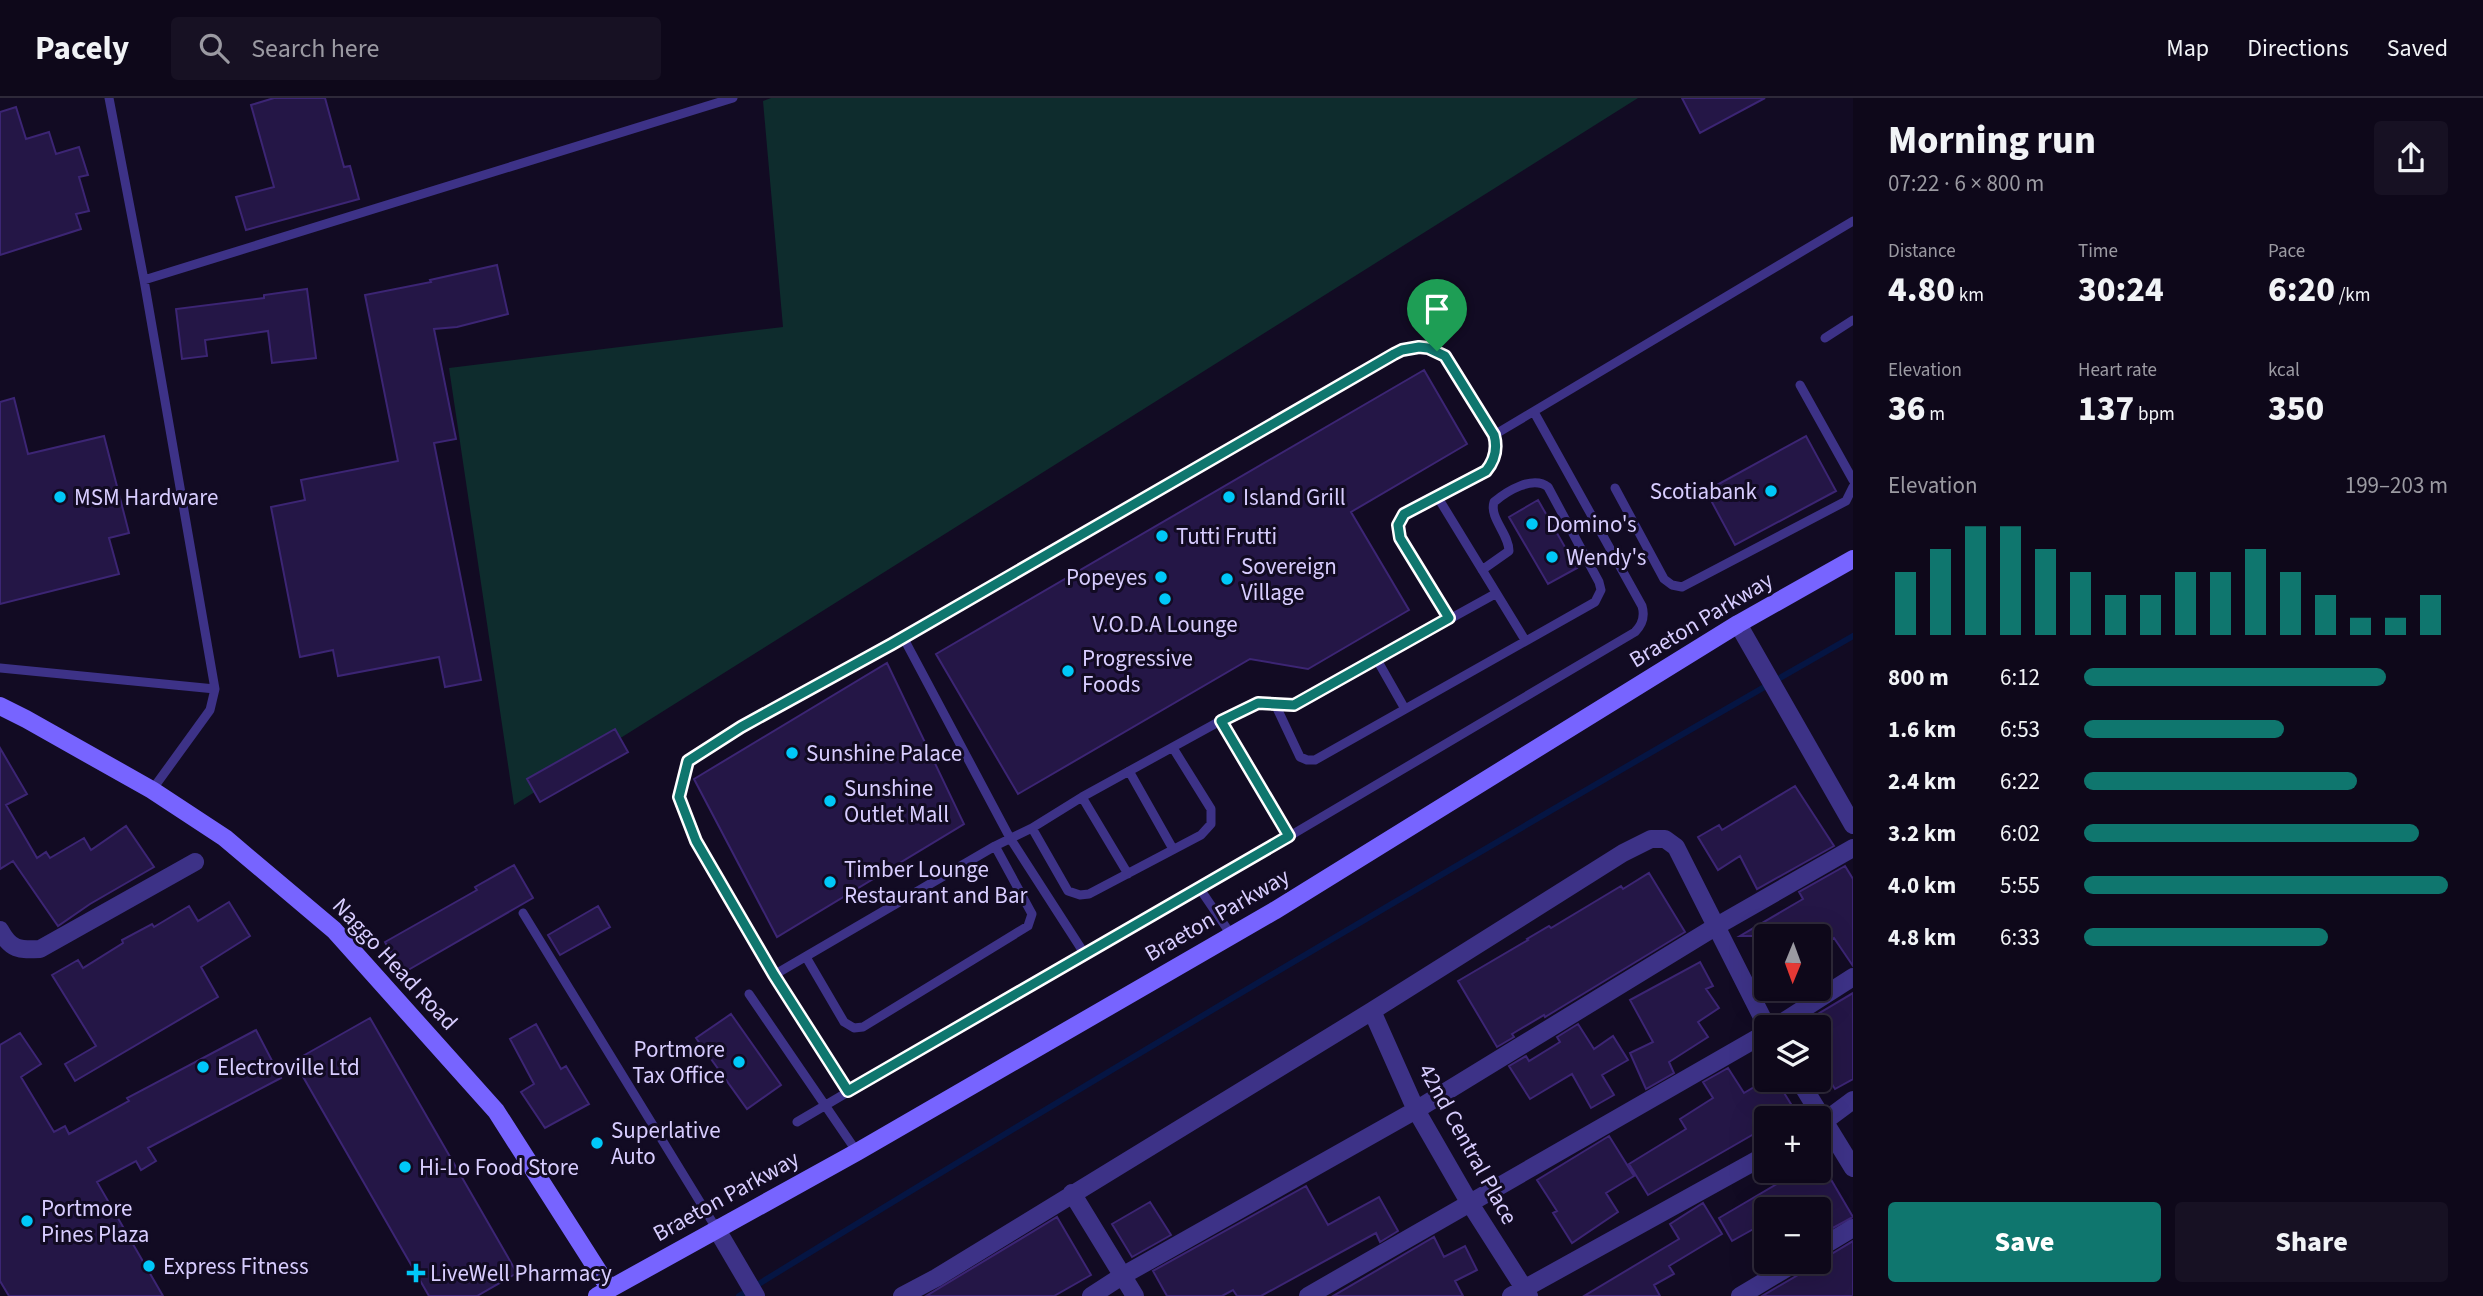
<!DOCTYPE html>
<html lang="en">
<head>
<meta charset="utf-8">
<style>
  body { margin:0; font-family:"Source Sans 3",sans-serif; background:#171123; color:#f1f3f6; height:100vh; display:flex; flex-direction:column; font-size:26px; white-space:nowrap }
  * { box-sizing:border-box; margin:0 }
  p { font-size:23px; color:#9b9aa2 }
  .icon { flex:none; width:38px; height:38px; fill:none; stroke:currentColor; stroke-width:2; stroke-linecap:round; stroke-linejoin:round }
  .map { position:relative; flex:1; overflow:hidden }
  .sheet { display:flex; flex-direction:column; background:#0e081a; width:630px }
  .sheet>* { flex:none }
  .needle { width:46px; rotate:181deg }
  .buttons { position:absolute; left:1754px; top:826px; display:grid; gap:14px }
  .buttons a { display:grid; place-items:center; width:77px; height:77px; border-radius:7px; background:#0e081a; box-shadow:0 7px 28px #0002,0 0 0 2px #2e2939; font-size:35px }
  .pin { position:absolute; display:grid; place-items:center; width:60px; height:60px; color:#fff; margin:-72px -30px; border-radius:50% 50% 50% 0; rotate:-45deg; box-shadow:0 0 7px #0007 }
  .pin .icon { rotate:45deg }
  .round { display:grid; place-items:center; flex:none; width:74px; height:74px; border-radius:7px; background:#171123 }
  .summary { display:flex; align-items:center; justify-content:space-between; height:119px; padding:0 35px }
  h1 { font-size:38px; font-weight:800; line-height:52px }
  .stats { display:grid; grid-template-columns:repeat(3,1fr); gap:10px; height:119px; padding:7px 35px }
  .stats div { display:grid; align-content:center }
  .stats b { font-size:35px; font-weight:800 }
  .stats small { font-size:19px; font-weight:400 }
  .stats p { font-size:19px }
  .chart { height:196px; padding:14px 35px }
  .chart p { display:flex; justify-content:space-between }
  .chart svg { width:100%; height:126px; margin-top:7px; stroke:#0f766e; stroke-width:6 }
  .button { display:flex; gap:14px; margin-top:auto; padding:14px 35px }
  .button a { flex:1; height:80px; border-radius:7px; background:#0f766e; color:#fff; font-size:28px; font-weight:800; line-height:80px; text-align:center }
  .button a+a { background:#171123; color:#f1f3f6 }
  ul { padding:0 35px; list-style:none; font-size:23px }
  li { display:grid; grid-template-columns:112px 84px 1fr; align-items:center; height:52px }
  li i { height:18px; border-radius:9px; background:#0f766e }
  header { display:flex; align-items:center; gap:42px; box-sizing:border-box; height:98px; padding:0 35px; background:#0e081a; border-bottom:2px solid #2e2939 }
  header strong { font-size:33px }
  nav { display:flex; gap:38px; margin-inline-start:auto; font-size:24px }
  .search { width:490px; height:63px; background:#171123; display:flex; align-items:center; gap:18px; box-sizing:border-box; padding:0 24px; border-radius:7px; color:#9b9aa2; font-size:26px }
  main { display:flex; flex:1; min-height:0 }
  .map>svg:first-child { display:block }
  .green { fill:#0e2c2d }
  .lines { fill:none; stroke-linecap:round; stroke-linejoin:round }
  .stream { stroke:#051543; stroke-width:6 }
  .building { fill:#241646; stroke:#3c2574; stroke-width:2 }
  .lane { stroke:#3d3287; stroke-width:9 }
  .street { stroke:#3d3287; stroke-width:18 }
  .secondary { stroke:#7764ff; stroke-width:18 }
  .route-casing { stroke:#fff; stroke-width:14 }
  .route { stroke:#0f766e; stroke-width:9 }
  .poi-dot { fill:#00c8f8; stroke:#120b23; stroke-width:2.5 }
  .labels { text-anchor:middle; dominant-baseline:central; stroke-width:6; stroke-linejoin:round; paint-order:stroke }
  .poi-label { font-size:23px; fill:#d8cdff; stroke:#120b23; text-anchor:start }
  .street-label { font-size:23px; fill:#d8cdff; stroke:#120b23 }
</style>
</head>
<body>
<header>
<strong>Pacely</strong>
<div class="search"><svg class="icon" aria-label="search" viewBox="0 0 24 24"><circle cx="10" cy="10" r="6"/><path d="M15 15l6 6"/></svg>Search here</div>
<nav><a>Map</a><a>Directions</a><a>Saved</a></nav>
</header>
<main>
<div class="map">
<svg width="1853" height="1198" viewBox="0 0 1853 1198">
  <rect width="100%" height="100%" fill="#120b23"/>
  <path class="green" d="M771 0H1638L514 707 449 270 783 229 763 3Z"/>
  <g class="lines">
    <path class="stream" d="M739 1198C1107 972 1478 753 1853 538"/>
  </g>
  <path class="building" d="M274 0H325L344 69 350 68 359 101 246 132 236 99 274 89 251 7Z
    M1682 0H1765L1700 35Z
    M16 9 26 41 49 34 56 56 79 49 88 77 79 79 89 113 76 116 81 131 0 157V14Z
    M497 167 508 216 457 229 434 231 456 341 434 345 481 582 445 589 439 559 338 578 333 552 300 559 271 409 305 402 301 382 398 363 365 197 431 184 430 182Z
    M307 191 316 260 272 265 268 233 205 242 207 258 182 261 176 211 264 200V197Z
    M1424 272 1467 346 1351 414 1409 512 1308 571 1250 561 1018 696 936 556Z
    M14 300 28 356 104 338 129 435 109 440 119 476 0 506V304Z
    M1806 338 1836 393 1735 447 1706 393Z
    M1538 402 1577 470 1548 486 1509 419Z
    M887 565 964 726 777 839 694 681Z
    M615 631 628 654 540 704 527 681Z
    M0 650 27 696 6 707 37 760 46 754 50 760 84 740 91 752 126 728 154 769 90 806 58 828 13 763 0 771Z
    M1795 688 1834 748 1757 791 1740 758 1718 772 1698 739 1719 727 1722 732Z
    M514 767 533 800 403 875 385 844 477 792 475 789Z
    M1845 768 1853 781V868L1834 840 1818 849V838H1740L1803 801 1799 794Z
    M1649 775 1685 834 1545 919 1544 917 1512 936 1514 939 1497 949 1458 883 1528 842 1527 841 1549 828 1551 830 1621 788 1623 791Z
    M229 804 250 838 201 869 218 899 75 983 65 966 96 948 52 877 78 862 83 870 123 845 122 842 152 826 154 829 189 808 198 823Z
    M598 808 610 829 560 857 548 837Z
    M1700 864 1713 888 1706 891 1719 910 1698 924 1708 939 1669 964 1674 975 1646 991 1630 955 1653 944 1630 902Z
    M1853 895V981L1835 991 1818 964V929H1796Z
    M731 916 781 987 747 1011 696 940Z
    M370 920 517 1175 477 1198H429L294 963Z
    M536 926 561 971 566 968 589 1006 545 1030 521 994 534 986 510 941Z
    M1578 926 1594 951 1613 938 1628 962 1602 977 1614 997 1591 1010 1572 976 1530 1001 1509 968 1526 958 1529 963 1560 944 1557 939Z
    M256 932 281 980 148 1050 156 1063 141 1072 136 1063 97 1084 163 1198H9L0 1183V947L20 935 41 966 21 979 54 1034 65 1028 69 1036 129 1003 127 1000Z
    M1728 970 1744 995 1766 982H1776L1794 1011 1778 1020H1766V1029L1648 1097 1629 1066 1686 1031 1680 1021 1713 1000 1703 984Z
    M1609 1038 1634 1078 1606 1095 1618 1114 1572 1145 1553 1115 1557 1113 1537 1082Z
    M1799 1073H1826L1853 1119 1818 1138V1111H1766V1124L1732 1143 1719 1120Z
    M1306 1088 1328 1127 1379 1099 1398 1133 1380 1144 1376 1135 1261 1198H1237L1233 1192 1222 1198H1167L1153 1173Z
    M1150 1104 1171 1137 1132 1159 1112 1126Z
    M1703 1105 1722 1136 1669 1168 1674 1176 1654 1187 1660 1198H1584L1679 1141 1670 1126Z
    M1057 1119 1091 1177 1054 1198H926Z
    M1434 1139 1444 1159 1465 1148 1477 1172 1455 1183 1463 1198H1333Z
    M1853 1143V1198H1762L1803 1174 1808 1165 1818 1164Z"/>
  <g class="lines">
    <path class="lane" d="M109 0 144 182 215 591 210 612 152 692
      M144 182 733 0
      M1825 240 1853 222
      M1800 287 1853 382
      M1494 337 1853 123
      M1615 390 1664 481 1672 487 1682 489 1846 403 1853 389
      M1437 398 1525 542
      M1376 560 1405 611
      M0 570 215 591
      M1275 606 1300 659 1307 662H1315L1595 504 1601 492 1599 484 1548 389C1533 377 1507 393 1494 404 1489 420 1509 436 1509 453L1482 472
      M1221 623 1289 738
      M1129 673 1173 751
      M1082 699 1128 776
      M1032 730 1068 793 1080 797 1089 796 1201 737 1211 726V711L1173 650
      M523 815 716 1130
      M1232 838 1200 791 1635 534C1643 526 1645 518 1642 508L1534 314
      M1084 855 1010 740 903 539 1394 256 1402 252 1419 249 1428 250 1445 258 1494 337C1498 351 1495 362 1486 373L1404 416 1398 427 1400 440 1449 520
      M806 859 844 924 854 930 863 929 1028 828 1032 816 995 748
      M774 877 995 748 1032 730 1082 699 1242 611 1258 605 1294 607 1495 496
      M749 896 857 1054
      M848 993 774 877 696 743 679 699 688 663 741 629 903 539
      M797 1024 1084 855 1200 791"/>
    <path class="street" d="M1738 526 1853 727
      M0 832C11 852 19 852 40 851L195 764
      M1372 913 1416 1012 1469 1104 1529 1198
      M1775 929 1853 879
      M1799 982 1853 1070
      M1818 1028 1853 1002
      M1072 1095 1135 1198
      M716 1130 756 1198
      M1818 1151 1853 1130
      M902 1198 936 1180 1372 913 1623 755 1651 741H1665L1676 749 1767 929
      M1091 1198 1122 1178 1416 1012 1715 829 1853 750
      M1308 1198 1766 935
      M1511 1198 1766 1057
      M1740 1198 1797 1164"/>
    <path class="secondary" d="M0 608 26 621 152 692 225 740 334 832 496 1013 609 1190
      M597 1198 857 1054 1274 813 1738 526 1853 461"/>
  </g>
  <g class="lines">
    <g class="route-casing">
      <path id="route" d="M1419 249 1428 250 1445 258 1494 337C1498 351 1495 362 1486 373L1404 416 1398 427 1400 440 1449 520 1294 607 1258 605 1221 623 1289 738 848 993 774 877 696 743 679 699 688 663 741 629 892 546 1394 256 1402 252Z"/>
    </g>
    <use href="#route" class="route"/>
  </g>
  <g class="poi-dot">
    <circle cx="1771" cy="393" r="7"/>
    <circle cx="60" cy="399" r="7"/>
    <circle cx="1229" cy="399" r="7"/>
    <circle cx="1532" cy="426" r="7"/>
    <circle cx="1162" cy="438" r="7"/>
    <circle cx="1552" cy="459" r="7"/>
    <circle cx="1161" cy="479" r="7"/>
    <circle cx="1227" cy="481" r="7"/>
    <circle cx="1165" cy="501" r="7"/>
    <circle cx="1068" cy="573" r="7"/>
    <circle cx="792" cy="655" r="7"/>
    <circle cx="830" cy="703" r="7"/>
    <circle cx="830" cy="784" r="7"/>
    <circle cx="739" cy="964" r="7"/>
    <circle cx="203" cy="969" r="7"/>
    <circle cx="597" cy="1045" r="7"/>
    <circle cx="405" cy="1069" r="7"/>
    <circle cx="27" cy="1123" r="7"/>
    <circle cx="149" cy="1168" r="7"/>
    <path d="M412.5 1164.5h7v7h7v7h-7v7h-7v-7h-7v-7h7z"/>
  </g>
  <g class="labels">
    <g class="poi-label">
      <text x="1757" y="393" text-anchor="end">Scotiabank</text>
      <text x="74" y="399">MSM Hardware</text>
      <text x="1243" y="399">Island Grill</text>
      <text x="1546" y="426">Domino's</text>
      <text x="1176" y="438">Tutti Frutti</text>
      <text x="1566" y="459">Wendy's</text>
      <text x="1241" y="468">Sovereign<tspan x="1241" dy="26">Village</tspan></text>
      <text x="1147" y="479" text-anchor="end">Popeyes</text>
      <text x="1165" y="526" text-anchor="middle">V.O.D.A Lounge</text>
      <text x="1082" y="560">Progressive<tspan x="1082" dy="26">Foods</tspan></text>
      <text x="806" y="655">Sunshine Palace</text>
      <text x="844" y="690">Sunshine<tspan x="844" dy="26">Outlet Mall</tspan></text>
      <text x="844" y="771">Timber Lounge<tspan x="844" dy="26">Restaurant and Bar</tspan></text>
      <text x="725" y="951" text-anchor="end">Portmore<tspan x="725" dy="26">Tax Office</tspan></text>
      <text x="217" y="969">Electroville Ltd</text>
      <text x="611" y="1032">Superlative<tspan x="611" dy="26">Auto</tspan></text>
      <text x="419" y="1069">Hi-Lo Food Store</text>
      <text x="41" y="1110">Portmore<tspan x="41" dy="26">Pines Plaza</tspan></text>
      <text x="163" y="1168">Express Fitness</text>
      <text x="430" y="1175">LiveWell Pharmacy</text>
    </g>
    <g class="street-label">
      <text transform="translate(1701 522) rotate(-31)">Braeton Parkway</text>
      <text transform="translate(1217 817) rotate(-30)">Braeton Parkway</text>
      <text transform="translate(395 866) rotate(47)">Naggo Head Road</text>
      <text transform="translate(1468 1046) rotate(61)">42nd Central Place</text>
      <text transform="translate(726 1098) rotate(-29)">Braeton Parkway</text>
    </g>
  </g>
</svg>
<div class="buttons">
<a><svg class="needle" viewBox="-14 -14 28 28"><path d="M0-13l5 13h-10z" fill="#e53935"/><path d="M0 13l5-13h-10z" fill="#9b9aa2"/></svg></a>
<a><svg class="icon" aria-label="layers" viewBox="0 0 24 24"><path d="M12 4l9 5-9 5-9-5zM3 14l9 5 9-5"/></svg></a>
<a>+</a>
<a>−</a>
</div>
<div class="pin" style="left:1437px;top:253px;background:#1e9e55"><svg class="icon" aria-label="arrive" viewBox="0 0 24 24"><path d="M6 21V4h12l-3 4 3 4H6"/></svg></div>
</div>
<section class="sheet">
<div class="summary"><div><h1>Morning run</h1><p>07:22 · 6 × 800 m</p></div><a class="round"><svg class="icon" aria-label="share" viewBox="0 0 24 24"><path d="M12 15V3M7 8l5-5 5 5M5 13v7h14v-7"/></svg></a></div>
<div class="stats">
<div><p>Distance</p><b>4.80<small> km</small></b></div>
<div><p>Time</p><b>30:24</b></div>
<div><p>Pace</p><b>6:20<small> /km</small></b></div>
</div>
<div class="stats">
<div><p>Elevation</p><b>36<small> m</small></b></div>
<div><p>Heart rate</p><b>137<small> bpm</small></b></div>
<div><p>kcal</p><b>350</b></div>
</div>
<div class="chart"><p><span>Elevation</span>199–203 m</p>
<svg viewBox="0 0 160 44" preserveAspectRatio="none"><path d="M5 44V22M15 44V14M25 44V6M35 44V6M45 44V14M55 44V22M65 44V30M75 44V30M85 44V22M95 44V22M105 44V14M115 44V22M125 44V30M135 44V38M145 44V38M155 44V30"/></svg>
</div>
<ul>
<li><b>800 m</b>6:12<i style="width:83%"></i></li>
<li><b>1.6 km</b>6:53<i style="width:55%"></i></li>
<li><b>2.4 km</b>6:22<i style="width:75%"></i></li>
<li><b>3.2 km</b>6:02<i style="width:92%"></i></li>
<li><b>4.0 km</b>5:55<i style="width:100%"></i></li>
<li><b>4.8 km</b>6:33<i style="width:67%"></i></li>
</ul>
<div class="button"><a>Save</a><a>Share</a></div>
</section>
</main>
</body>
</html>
